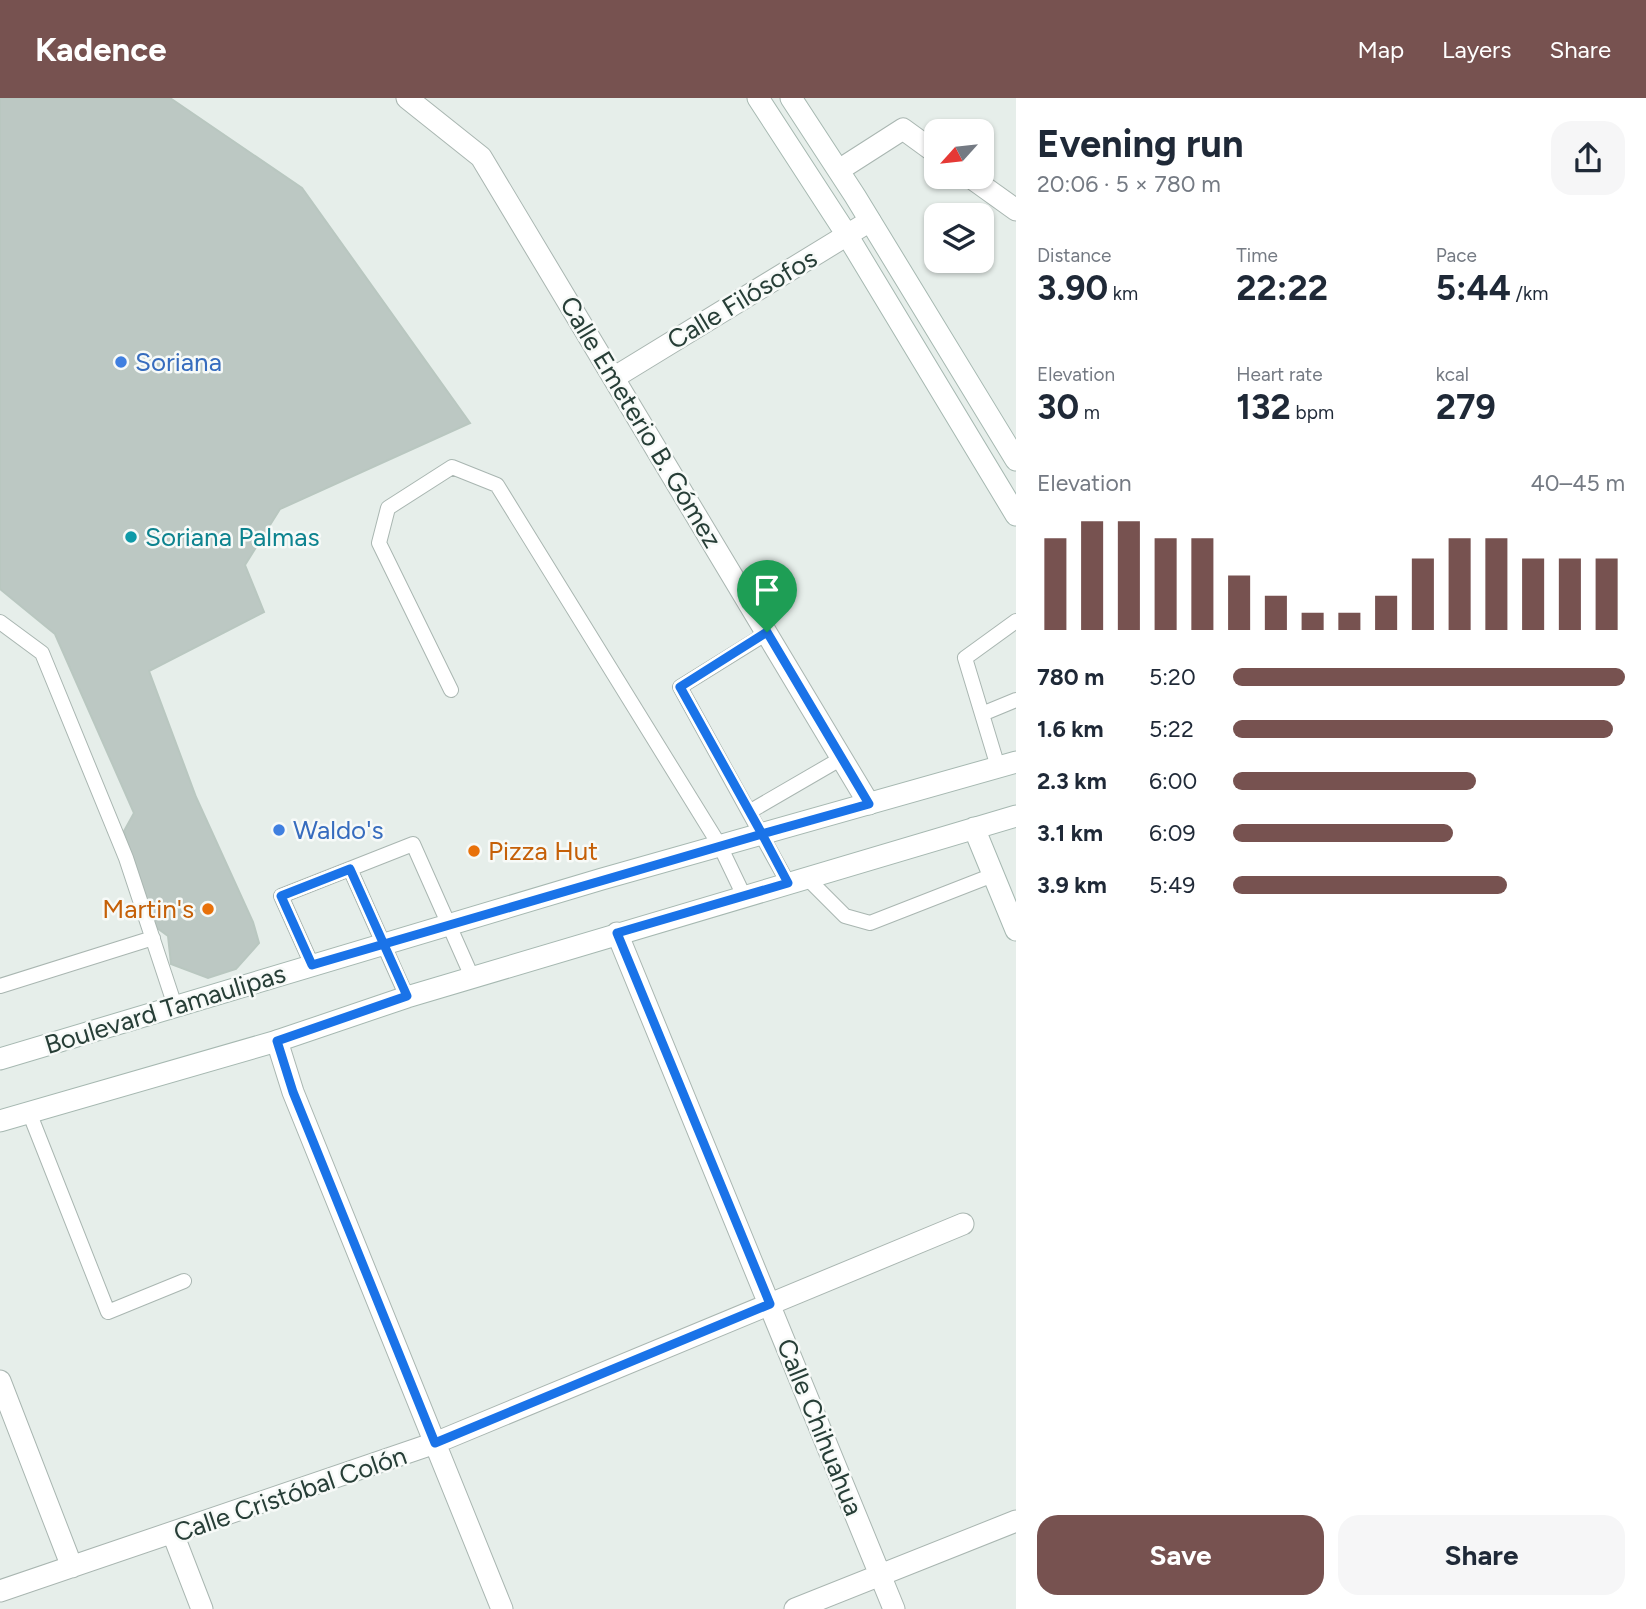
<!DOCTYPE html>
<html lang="en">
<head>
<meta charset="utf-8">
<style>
  body { margin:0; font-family:Figtree,sans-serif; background:#f6f6f7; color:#1f2937; height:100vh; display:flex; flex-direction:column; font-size:26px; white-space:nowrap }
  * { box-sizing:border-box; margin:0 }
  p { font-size:23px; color:#747a83 }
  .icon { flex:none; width:38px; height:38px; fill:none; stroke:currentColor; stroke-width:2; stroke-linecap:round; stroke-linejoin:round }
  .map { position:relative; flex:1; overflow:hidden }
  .sheet { display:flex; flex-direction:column; background:#fff; width:630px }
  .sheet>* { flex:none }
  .needle { width:46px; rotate:243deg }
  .fabs { position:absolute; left:924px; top:21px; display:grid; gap:14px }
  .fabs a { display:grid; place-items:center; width:70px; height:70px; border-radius:14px; background:#fff; box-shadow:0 2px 5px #0004; font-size:35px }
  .pin { position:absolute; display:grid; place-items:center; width:60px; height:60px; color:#fff; margin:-72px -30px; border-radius:50% 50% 50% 0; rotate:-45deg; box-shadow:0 0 7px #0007 }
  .pin .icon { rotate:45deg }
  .round { display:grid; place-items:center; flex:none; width:74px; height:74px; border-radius:21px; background:#f6f6f7 }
  .head { display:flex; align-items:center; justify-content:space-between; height:119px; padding:0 21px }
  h1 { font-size:38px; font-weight:700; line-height:52px }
  .figures { display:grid; grid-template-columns:repeat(3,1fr); gap:10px; height:119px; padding:7px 21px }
  .figures div { display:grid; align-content:center }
  .figures b { font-size:35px; font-weight:700 }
  .figures small { font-size:19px; font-weight:400 }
  .figures p { font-size:19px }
  .chart { height:196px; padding:14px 21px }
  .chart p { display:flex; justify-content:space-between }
  .chart svg { width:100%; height:126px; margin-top:7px; stroke:#775250; stroke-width:6 }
  .primary-button { display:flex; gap:14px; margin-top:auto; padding:14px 21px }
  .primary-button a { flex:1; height:80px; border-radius:21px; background:#775250; color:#fff; font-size:28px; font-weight:700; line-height:80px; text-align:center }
  .primary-button a+a { background:#f6f6f7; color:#1f2937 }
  ul { padding:0 21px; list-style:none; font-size:23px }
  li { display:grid; grid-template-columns:112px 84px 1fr; align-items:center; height:52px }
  li i { height:18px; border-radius:9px; background:#775250 }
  header { display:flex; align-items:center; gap:42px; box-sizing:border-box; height:98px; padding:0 35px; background:#775250; color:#fff }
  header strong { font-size:33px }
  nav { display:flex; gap:38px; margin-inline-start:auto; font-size:24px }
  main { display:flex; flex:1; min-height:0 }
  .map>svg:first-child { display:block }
  .building { fill:#bcc8c3; stroke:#b9c7c0; stroke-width:2 }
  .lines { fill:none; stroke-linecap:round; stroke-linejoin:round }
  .lane-casing { stroke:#a9b6b1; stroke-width:16 }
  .street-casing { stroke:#a9b6b1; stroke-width:23 }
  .secondary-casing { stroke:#a6b8b1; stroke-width:23 }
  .lane { stroke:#fff; stroke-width:14 }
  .street { stroke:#fff; stroke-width:21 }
  .secondary { stroke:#fff; stroke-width:21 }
  .route-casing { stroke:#fff; stroke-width:14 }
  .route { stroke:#1a73e8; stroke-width:9 }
  .shop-dot { fill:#3f7fe0; stroke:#f7faf8; stroke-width:2.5 }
  .culture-dot { fill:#0f9aa8; stroke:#f7faf8; stroke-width:2.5 }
  .food-dot { fill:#e8710a; stroke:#f7faf8; stroke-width:2.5 }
  .labels { text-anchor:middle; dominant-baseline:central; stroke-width:5; stroke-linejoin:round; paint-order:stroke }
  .street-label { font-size:26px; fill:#273e37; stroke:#f7faf8 }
  .shop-label { font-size:26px; fill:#366cbe; stroke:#f7faf8; text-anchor:start }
  .culture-label { font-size:26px; fill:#0d838f; stroke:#f7faf8; text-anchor:start }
  .food-label { font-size:26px; fill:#c56008; stroke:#f7faf8; text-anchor:start }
</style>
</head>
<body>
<header>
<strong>Kadence</strong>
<nav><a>Map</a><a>Layers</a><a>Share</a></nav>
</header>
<main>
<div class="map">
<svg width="1016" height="1511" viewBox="0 0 1016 1511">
  <rect width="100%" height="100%" fill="#e6eeea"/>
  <path class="building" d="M0 0H170L302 90 470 325 280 411 245 467 264 514 149 573 196 699 253 824 259 845 236 871 208 880 171 866 168 838 150 825 124 733 134 715 55 536 0 491Z"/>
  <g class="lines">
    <g class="lane-casing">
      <path id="lane" d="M0 524 42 555 126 760 175 908
        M767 535 680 589 788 785
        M451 592 379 445 388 410 452 369 497 387 720 748 744 798
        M982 616 1016 602
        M998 669 965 560 1016 523
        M749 714 842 660
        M350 771 407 899
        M807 780 845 818 870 825 993 777
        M312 867 281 798 413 746 472 879
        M0 888 153 840
        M29 1014 108 1214 184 1183"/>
    </g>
    <g class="street-casing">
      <path id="street" d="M407 0 481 59 869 706
        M839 72 903 31 936 55
        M970 79 1016 112
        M615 279 870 123
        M617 835 894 1511
        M277 943 293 994 502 1511
        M0 1283 72 1469
        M173 1436 202 1511
        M0 1493 435 1345 963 1126
        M795 1511 1016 1423"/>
    </g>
    <g class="secondary-casing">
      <path id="secondary" d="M758 0 847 137 1016 417
        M791 0 855 98 1016 362
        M974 730 1016 832
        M0 961 602 781 1016 664
        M0 1023 277 943 407 899 1016 718"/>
    </g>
    <use href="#lane" class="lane"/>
    <use href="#street" class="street"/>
    <use href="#secondary" class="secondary"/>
  </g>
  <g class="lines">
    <g class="route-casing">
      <path id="route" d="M767 534 680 589 762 736C612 779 462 823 312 867L281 798 350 771 407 898 277 943 293 994 435 1345 770 1206 617 835 788 785 762 736 869 706 767 534"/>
    </g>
    <use href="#route" class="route"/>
  </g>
  <g class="shop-dot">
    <circle cx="121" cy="264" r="7"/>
    <circle cx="279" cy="732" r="7"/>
  </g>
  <circle class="culture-dot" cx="131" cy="439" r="7"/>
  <g class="food-dot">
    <circle cx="474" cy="753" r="7"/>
    <circle cx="208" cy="811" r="7"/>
  </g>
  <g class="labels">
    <g class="street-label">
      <text transform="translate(742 201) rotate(-31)">Calle Filósofos</text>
      <text transform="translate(641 324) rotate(59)">Calle Emeterio B. Gómez</text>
      <text transform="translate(165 911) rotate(-17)">Boulevard Tamaulipas</text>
      <text transform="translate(820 1329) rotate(68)">Calle Chihuahua</text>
      <text transform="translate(290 1396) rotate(-19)">Calle Cristóbal Colón</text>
    </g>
    <g class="shop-label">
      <text x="135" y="264">Soriana</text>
      <text x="293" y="732">Waldo's</text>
    </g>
    <g class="culture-label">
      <text x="145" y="439">Soriana Palmas</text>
    </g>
    <g class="food-label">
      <text x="488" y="753">Pizza Hut</text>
      <text x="194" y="811" text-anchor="end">Martin's</text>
    </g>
  </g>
</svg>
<div class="fabs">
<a><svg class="needle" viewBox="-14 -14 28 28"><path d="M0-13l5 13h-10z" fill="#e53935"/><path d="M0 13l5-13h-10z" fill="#747a83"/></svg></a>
<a><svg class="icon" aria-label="layers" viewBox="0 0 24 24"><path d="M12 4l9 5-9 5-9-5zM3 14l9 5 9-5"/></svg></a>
</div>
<div class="pin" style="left:767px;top:534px;background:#1e9e55"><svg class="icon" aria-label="arrive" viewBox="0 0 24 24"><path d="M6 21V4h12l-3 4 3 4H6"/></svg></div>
</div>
<section class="sheet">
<div class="head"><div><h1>Evening run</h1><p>20:06 · 5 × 780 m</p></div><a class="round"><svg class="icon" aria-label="share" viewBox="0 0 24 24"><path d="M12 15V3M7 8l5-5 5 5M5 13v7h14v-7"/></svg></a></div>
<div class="figures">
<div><p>Distance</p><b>3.90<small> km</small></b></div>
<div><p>Time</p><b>22:22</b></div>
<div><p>Pace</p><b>5:44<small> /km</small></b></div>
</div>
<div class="figures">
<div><p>Elevation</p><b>30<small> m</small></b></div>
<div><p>Heart rate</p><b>132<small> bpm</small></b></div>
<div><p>kcal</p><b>279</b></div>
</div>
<div class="chart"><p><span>Elevation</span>40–45 m</p>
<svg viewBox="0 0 160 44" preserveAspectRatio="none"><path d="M5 44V12M15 44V6M25 44V6M35 44V12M45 44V12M55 44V25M65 44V32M75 44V38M85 44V38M95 44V32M105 44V19M115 44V12M125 44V12M135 44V19M145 44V19M155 44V19"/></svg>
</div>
<ul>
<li><b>780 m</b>5:20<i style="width:100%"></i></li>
<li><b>1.6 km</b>5:22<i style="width:97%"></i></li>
<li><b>2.3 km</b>6:00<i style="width:62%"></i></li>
<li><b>3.1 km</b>6:09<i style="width:56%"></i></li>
<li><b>3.9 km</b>5:49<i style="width:70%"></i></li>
</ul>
<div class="primary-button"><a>Save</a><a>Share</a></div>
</section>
</main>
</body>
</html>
